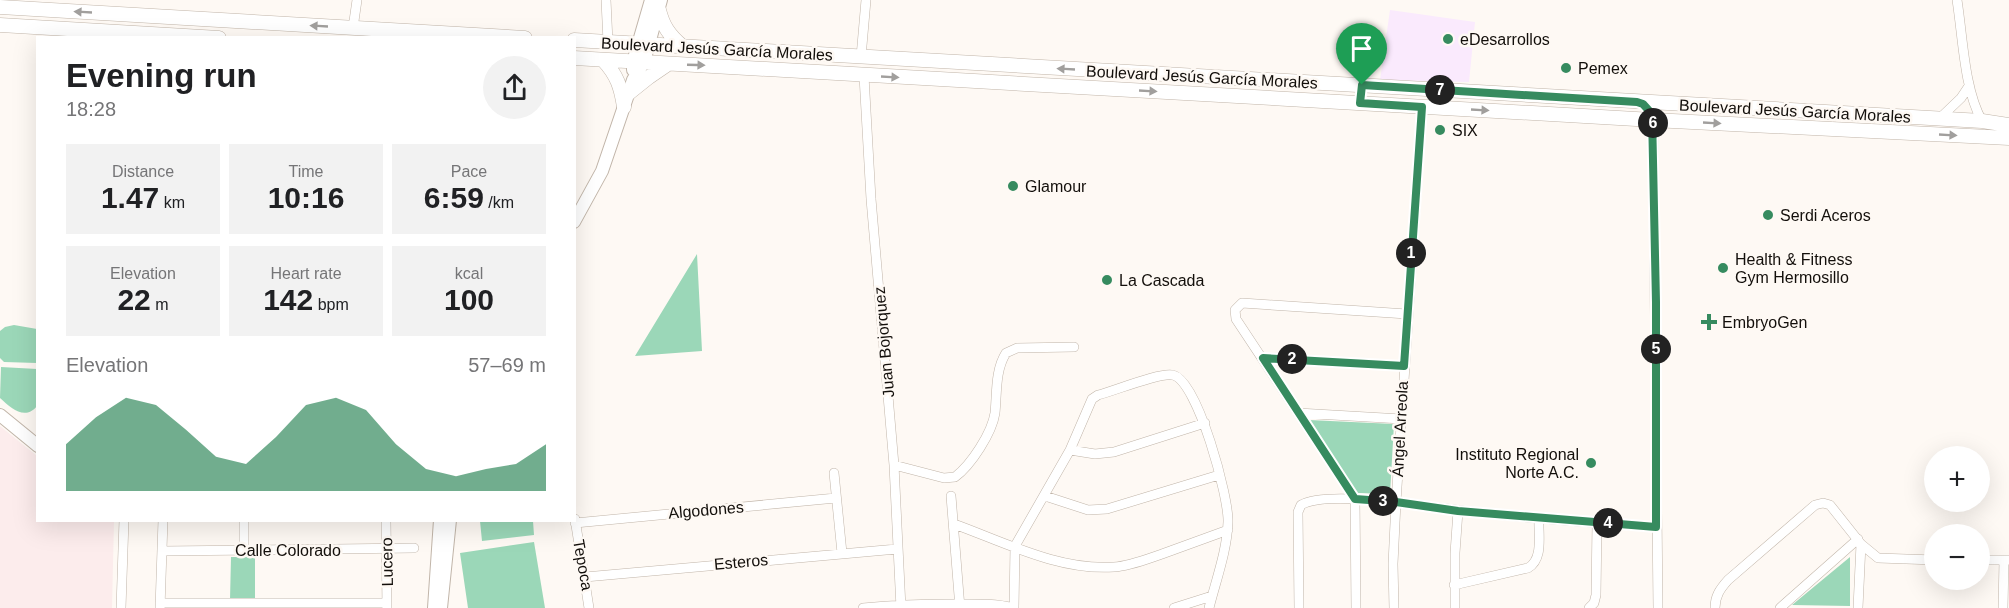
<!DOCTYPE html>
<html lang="en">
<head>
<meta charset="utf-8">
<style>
  body { margin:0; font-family:Helvetica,sans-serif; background:#f2f2f2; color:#202124; height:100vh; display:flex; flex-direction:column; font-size:22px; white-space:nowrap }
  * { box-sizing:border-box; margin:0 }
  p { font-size:20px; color:#757577 }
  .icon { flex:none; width:33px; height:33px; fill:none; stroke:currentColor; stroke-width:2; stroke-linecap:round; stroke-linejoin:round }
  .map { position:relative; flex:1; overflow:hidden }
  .side { position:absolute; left:36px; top:36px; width:540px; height:486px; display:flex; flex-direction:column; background:#fff; border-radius:0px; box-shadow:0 6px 24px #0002 }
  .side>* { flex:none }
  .tools { position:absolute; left:1924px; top:446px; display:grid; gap:12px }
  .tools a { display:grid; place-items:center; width:66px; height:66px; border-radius:50%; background:#fff; box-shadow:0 6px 24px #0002; font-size:30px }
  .pin { position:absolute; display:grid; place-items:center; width:51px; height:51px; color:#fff; margin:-62px -26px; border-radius:50% 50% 50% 0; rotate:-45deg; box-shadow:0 0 6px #0007 }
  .pin .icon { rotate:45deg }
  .km { position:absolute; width:30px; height:30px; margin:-15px; border-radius:50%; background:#222; color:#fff; font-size:16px; line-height:30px; text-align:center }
  .round { display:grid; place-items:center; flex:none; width:63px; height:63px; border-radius:32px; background:#f2f2f2 }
  .headline { display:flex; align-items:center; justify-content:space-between; height:102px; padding:0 30px }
  h1 { font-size:33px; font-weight:800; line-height:45px }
  .stats { display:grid; grid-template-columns:repeat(3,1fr); gap:9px; height:102px; padding:6px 30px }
  .stats div { display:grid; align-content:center; border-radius:0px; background:#f2f2f2; text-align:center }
  .stats b { font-size:30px; font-weight:800 }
  .stats small { font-size:16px; font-weight:400 }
  .stats p { font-size:16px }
  .chart { height:168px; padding:12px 30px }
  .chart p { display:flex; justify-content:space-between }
  .chart svg { width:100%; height:108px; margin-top:6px; fill:#368b5f; opacity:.7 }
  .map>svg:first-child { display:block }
  .commercial { fill:#faeafd }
  .medical { fill:#fcecec }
  .green { fill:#9bd7b8 }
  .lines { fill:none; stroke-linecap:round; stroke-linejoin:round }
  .street-casing { stroke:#c1b5a9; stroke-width:10 }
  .secondary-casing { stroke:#c1b5a9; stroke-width:14 }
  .primary-casing { stroke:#c1b5a9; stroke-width:15 }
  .street { stroke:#fff; stroke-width:9 }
  .secondary { stroke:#fff; stroke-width:12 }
  .primary { stroke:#fff; stroke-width:14 }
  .oneway { fill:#a19f9d }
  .route-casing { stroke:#fff; stroke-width:12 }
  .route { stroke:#368b5f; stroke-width:8 }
  .poi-dot { fill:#368b5f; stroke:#fef9f4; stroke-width:2 }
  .labels { text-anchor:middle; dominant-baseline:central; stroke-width:5; stroke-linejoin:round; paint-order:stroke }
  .poi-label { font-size:16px; fill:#130f0b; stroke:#fef9f4; text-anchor:start }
  .street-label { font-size:16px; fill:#130f0b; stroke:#fef9f4 }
</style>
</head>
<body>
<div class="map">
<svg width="2009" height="608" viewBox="0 0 2009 608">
  <rect width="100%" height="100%" fill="#fef9f4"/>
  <path class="commercial" d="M1390 10 1475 22 1469 82 1380 80Z"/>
  <path class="medical" d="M0 426 37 456 38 520 114 521 112 608H0Z"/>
  <path class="green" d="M697 254 702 351 635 356Z
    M14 325 37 329V363L4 362 0 358V331L5 327Z
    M1 367 37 369V406C25 421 11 408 0 398Z
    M1309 420 1394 424 1390 494 1356 493Z
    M480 521H533L534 535 482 541Z
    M534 542 545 608H468L460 553Z
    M231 557H255V599L230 600Z
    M1850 557V606L1792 605Z"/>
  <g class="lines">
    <g class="street-casing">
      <path id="street" d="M606 0 608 42
        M1957 0C1963 38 1964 89 1982 121
        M353 28 357 0
        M861 57 866 0
        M864 76 871 199 894 465 901 608
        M1640 103 1648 108 1653 120 1658 608
        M1939 119 1961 98 1969 86
        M1263 358 1404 366
        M1298 413 1402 419
        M1070 450 1095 454 1114 452 1205 423
        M894 465 944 478 955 477C971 465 992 433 995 413 997 394 995 370 1006 353L1017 348 1074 347
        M834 473 842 553
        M951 496 960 608
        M1045 496 1088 510 1107 509 1219 475
        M575 519 589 608
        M244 520V550
        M386 520 387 608
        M575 523 836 498
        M954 524C1004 542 1059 571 1114 567 1130 566 1147 559 1162 554 1184 546 1206 538 1228 530
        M162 551 414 548
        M1980 560H2004
        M585 577 897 549
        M1454 585 1528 568C1544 559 1538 534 1539 518
        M160 603H387
        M121 608 124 520
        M160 608 163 520
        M863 608C893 605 923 604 953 604 973 604 994 603 1014 608L1015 546 1070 450 1092 399 1098 395C1114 391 1160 372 1173 375 1198 381 1229 498 1228 522 1227 551 1216 580 1209 608
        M1174 608 1212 596
        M1299 608 1298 512 1301 505C1329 488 1446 510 1483 513 1540 519 1598 523 1656 527
        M1356 608 1355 499 1236 319 1235 310 1242 303 1407 314
        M1394 608 1393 564 1396 502 1422 107
        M1455 608V553L1458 511
        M1589 608 1594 603 1596 595 1597 523
        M1715 608C1715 596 1720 589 1728 580L1815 505 1823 503 1830 505 1861 544 1878 558 1935 560
        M1780 608 1858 539
        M1858 608 1861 544
        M2003 608 2004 560H2009"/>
    </g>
    <g class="secondary-casing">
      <path id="secondary" d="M633 70V62L651 0
        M574 222 602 171 633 80 644 62 661 0
        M0 415 38 446
        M434 608 440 520
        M441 608 450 520"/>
    </g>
    <g class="primary-casing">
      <path id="primary" d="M0 7 525 38
        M659 10C663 26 669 35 682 46
        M0 25 219 38
        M574 40 1982 121 2009 125
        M574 58 1653 120 2009 138
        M603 60C617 75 621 87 624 107
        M629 93 649 77 668 64"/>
    </g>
    <use href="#street" class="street"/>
    <use href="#secondary" class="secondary"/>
    <use href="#primary" class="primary"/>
  </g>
  <defs><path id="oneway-solid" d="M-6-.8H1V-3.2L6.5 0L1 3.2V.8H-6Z" transform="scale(1.5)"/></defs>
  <g class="oneway">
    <use href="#oneway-solid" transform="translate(83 12) rotate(-177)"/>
    <use href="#oneway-solid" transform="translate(319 26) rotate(-177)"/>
    <use href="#oneway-solid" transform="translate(696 65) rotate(2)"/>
    <use href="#oneway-solid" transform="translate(1066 69) rotate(-177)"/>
    <use href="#oneway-solid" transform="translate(890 77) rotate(3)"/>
    <use href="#oneway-solid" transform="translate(1148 91) rotate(3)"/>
    <use href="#oneway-solid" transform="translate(1480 110) rotate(3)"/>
    <use href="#oneway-solid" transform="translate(1712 123) rotate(3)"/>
    <use href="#oneway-solid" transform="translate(1948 135) rotate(3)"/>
  </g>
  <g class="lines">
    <g class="route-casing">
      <path id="route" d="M1362 85 1637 102 1643 104 1652 114 1656 302V527L1458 511 1396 502 1355 499 1263 358 1404 366 1422 107 1360 103Z"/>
    </g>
    <use href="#route" class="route"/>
  </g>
  <g class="poi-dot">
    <circle cx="1448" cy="39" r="6"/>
    <circle cx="1566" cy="68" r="6"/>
    <circle cx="1440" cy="130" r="6"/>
    <circle cx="1013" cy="186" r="6"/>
    <circle cx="1768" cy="215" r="6"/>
    <circle cx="1723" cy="268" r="6"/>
    <circle cx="1107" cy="280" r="6"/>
    <path d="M1706 313h6v6h6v6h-6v6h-6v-6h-6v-6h6z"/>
    <circle cx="1591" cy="463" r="6"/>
  </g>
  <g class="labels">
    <g class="poi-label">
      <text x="1460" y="39">eDesarrollos</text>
      <text x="1578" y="68">Pemex</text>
      <text x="1452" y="130">SIX</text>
      <text x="1025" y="186">Glamour</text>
      <text x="1780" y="215">Serdi Aceros</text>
      <text x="1735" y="259">Health &amp; Fitness<tspan x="1735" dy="18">Gym Hermosillo</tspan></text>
      <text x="1119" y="280">La Cascada</text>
      <text x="1722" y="322">EmbryoGen</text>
      <text x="1579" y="454" text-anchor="end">Instituto Regional<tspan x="1579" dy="18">Norte A.C.</tspan></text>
    </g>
    <g class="street-label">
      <text transform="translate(717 49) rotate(3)">Boulevard Jesús García Morales</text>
      <text transform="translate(1202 77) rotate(3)">Boulevard Jesús García Morales</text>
      <text transform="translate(1795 111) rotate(3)">Boulevard Jesús García Morales</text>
      <text transform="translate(884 342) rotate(-95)">Juan Bojorquez</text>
      <text transform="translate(1400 429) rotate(-87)">Ángel Arreola</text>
      <text transform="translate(706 510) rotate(-5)">Algodones</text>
      <text x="288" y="550">Calle Colorado</text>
      <text transform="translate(387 562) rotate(-91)">Lucero</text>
      <text transform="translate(741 562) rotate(-5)">Esteros</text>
      <text transform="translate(583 565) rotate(80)">Tepoca</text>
    </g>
  </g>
</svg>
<div class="tools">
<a>+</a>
<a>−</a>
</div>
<div class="pin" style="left:1362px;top:85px;background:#1e9e55"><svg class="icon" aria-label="arrive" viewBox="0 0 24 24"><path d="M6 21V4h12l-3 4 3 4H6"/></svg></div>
<b class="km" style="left:1411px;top:253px">1</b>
<b class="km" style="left:1292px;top:359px">2</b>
<b class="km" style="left:1383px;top:501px">3</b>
<b class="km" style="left:1608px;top:523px">4</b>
<b class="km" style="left:1656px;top:349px">5</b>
<b class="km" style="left:1653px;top:123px">6</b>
<b class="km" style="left:1440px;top:90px">7</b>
<section class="side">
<div class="headline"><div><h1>Evening run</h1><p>18:28</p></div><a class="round"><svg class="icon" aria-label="share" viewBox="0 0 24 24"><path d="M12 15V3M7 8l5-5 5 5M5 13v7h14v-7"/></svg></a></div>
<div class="stats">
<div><p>Distance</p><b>1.47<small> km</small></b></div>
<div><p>Time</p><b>10:16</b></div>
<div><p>Pace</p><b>6:59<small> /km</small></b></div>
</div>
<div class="stats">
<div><p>Elevation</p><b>22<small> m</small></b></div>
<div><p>Heart rate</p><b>142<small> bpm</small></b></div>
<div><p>kcal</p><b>100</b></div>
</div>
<div class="chart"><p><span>Elevation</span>57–69 m</p>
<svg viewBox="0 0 160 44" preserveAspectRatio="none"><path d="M0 44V25L10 14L20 6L30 9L40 19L50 30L60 33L70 22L80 9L90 6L100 11L110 25L120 35L130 38L140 35L150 33L160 25V44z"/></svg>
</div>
</section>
</div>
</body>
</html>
